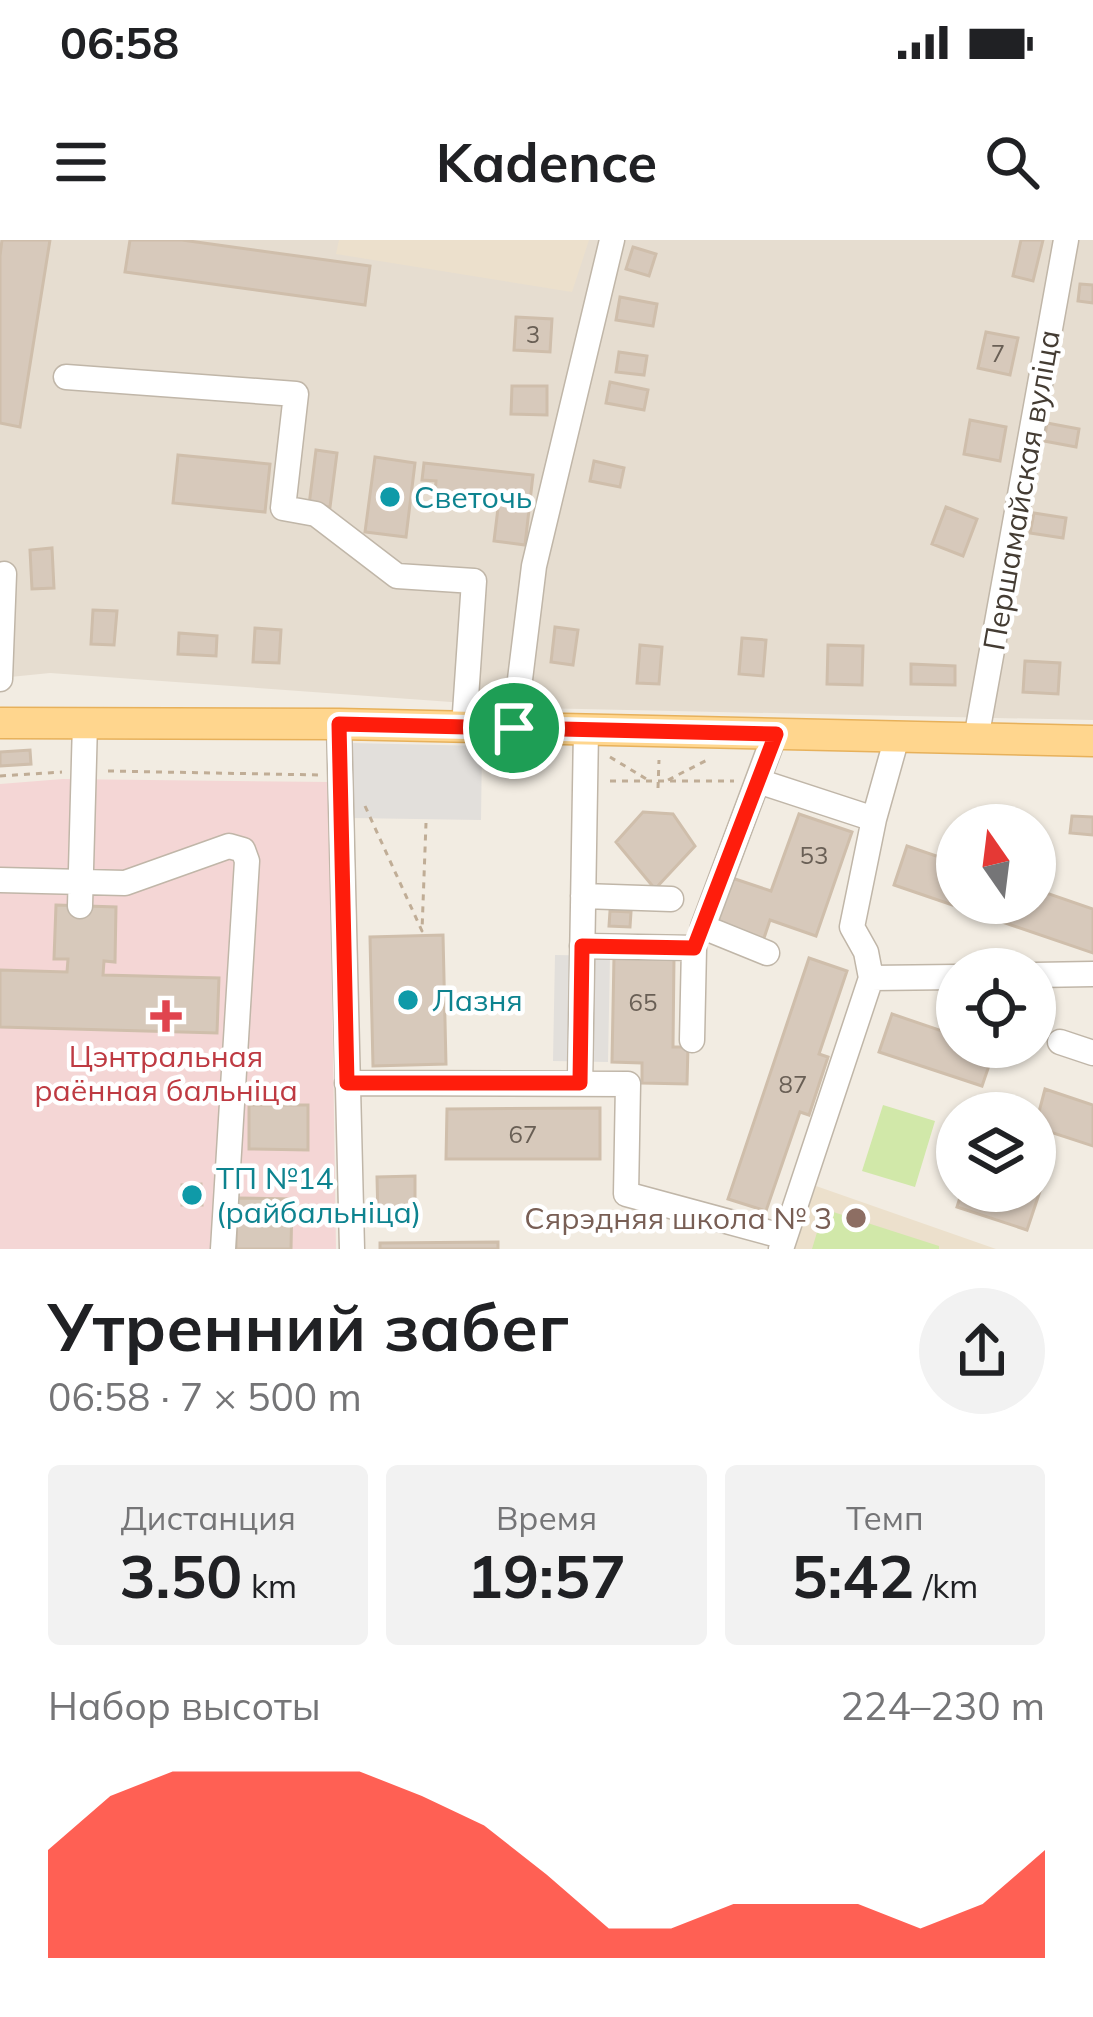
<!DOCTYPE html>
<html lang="ru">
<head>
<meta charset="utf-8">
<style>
  body { margin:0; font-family:Mulish,sans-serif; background:#f2f2f2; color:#202124; height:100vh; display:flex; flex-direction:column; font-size:45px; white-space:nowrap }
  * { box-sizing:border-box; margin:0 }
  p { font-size:39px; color:#757577 }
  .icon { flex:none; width:66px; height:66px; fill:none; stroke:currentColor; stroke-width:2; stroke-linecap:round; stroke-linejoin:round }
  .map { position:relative; height:1009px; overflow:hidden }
  .panel { display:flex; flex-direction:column; background:#fff; flex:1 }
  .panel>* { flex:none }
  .needle { width:78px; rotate:346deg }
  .tools { position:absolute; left:936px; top:564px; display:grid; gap:24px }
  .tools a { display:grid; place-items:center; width:120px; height:120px; border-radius:50%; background:#fff; box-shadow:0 3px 9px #0004; font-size:60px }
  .pin { position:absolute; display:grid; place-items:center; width:102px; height:102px; color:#fff; margin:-51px; border:6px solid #fff; border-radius:50%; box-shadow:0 3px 12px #0007 }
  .round { display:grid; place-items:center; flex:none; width:126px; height:126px; border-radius:63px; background:#f2f2f2 }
  .headline { display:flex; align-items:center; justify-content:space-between; height:204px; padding:0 48px }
  h1 { font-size:66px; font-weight:700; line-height:90px }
  .metrics { display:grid; grid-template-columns:repeat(3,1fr); gap:18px; height:204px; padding:12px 48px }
  .metrics div { display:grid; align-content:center; border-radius:12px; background:#f2f2f2; text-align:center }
  .metrics b { font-size:60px; font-weight:700 }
  .metrics small { font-size:33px; font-weight:400 }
  .metrics p { font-size:33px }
  .chart { height:336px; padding:24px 48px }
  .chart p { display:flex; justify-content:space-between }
  .chart svg { width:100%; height:216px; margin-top:12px; fill:#ff1d0c; opacity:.7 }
  .status { display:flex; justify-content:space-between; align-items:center; height:84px; padding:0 60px; background:#fff; direction:ltr }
  .status svg { height:33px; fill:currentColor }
  header { display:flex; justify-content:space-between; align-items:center; height:156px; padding:0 48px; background:#fff; font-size:54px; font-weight:700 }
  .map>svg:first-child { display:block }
  .residential { fill:#e6ddd0 }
  .education { fill:#ece0cc }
  .medical { fill:#f4d6d5 }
  .green { fill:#d1e8a9 }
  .parking { fill:#e2dfdb }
  .building { fill:#d7c9bb; stroke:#cfbeab; stroke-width:3 }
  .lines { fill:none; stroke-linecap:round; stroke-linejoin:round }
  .minor-casing { stroke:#c0b6a8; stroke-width:27 }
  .major-casing { stroke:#e7b15b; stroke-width:33 }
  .path { stroke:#c0ad96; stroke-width:3; stroke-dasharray:6 6; stroke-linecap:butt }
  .minor { stroke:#fff; stroke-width:24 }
  .major { stroke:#ffd68e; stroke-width:30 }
  .route-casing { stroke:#fff; stroke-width:24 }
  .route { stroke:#ff1d0c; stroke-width:15 }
  .culture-dot { fill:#0f9aa8; stroke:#fff; stroke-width:4.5 }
  .health-dot { fill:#e0444e; stroke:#fff; stroke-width:4.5 }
  .education-dot { fill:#8d6e63; stroke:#fff; stroke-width:4.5 }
  .labels { text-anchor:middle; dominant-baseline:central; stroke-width:9; stroke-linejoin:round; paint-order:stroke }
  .number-label { font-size:24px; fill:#695f55 }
  .street-label { font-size:30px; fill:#443c33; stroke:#fff }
  .culture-label { font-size:30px; fill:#0d838f; stroke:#fff; text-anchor:start }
  .health-label { font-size:30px; fill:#be3a42; stroke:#fff }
  .education-label { font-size:30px; fill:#785e54; stroke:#fff; text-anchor:end }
</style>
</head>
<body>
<div class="status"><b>06:58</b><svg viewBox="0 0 49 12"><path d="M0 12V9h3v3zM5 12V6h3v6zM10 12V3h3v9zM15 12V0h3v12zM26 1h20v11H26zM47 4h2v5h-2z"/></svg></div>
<header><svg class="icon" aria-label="menu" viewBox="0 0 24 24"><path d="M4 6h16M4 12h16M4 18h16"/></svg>Kadence<svg class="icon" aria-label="search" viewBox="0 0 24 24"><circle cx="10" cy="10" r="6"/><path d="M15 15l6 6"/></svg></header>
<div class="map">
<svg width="1093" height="1009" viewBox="0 0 1093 1009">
  <rect width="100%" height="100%" fill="#f2ece2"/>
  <path class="residential" d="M0 0H1093V480L536 468 50 433 0 438Z"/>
  <path class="education" d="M339 0H589L572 52 336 14Z
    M816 946 996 1009H794Z"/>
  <path class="medical" d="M63 539 329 542 336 1009H0V544Z"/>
  <path class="green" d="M883 865 935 881 915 947 862 931Z
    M824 969 939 1006V1009H812Z"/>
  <path class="parking" d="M352 503 482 506 481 580 351 578Z
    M555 715 610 716 608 822 553 821Z"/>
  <path class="building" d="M2 0H50L20 187 0 183V16Z
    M130 0H182L370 26 365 65 125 32Z
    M1021 0H1043L1033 41 1013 36Z
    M633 7 656 14 649 36 626 29Z
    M1080 44 1093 45V63L1078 61Z
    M620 57 657 64 653 86 616 80Z
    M516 77 552 79 550 112 514 110Z
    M986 92 1018 98 1010 135 978 128Z
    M619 112 647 116 644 135 616 132Z
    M610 142 648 150 644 170 606 163Z
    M512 146H547V175L511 174Z
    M970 180 1006 187 1000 221 964 214Z
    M1047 183 1079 189 1076 207 1044 201Z
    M316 210 337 213 330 267 309 265Z
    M178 215 270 224 265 272 173 263Z
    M375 217 415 223 406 297 365 292Z
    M594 221 624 228 620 247 590 241Z
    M424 223 533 235 525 305 494 301 499 260 435 253 436 241 422 240Z
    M946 267 977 279 963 316 932 304Z
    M1034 273 1066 278 1063 298 1030 293Z
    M52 308 54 348 32 349 30 310Z
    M93 370 117 371 114 405 91 404Z
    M555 387 578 390 573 425 551 422Z
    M255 388 281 390 279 423 253 422Z
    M179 393 217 396 216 416 178 414Z
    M742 398 766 400 763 436 739 434Z
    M640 405 662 407 659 444 637 443Z
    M828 405 863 406 862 445 827 444Z
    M1025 421 1060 423 1058 454 1023 452Z
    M911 424 955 426V445L911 444Z
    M30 510 31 524 0 526V512Z
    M643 572 673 574 695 606 655 649 616 602Z
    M799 574 852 592 816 696 770 680 763 701 715 685 732 638 771 651Z
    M1072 576 1093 577V595L1070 593Z
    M907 606 957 623V663H1035V649L1093 669V713L894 645Z
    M56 665 116 667 115 722 104 721 103 735 219 738 217 793 0 787V730L67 732 68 719H54Z
    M610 671 631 672 630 687 609 686Z
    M443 695 446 824 373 826 370 697Z
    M614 716 674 717 673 807H688L687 844 642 843V823L612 822Z
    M809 718 847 731 819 814 828 817 809 875 800 872 766 971 728 959Z
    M892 774 957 796V807L995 808 982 846 879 812Z
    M1045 849 1093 865V906L1035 887Z
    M249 865H308V910L249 909Z
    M600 868V919H446L447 869Z
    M415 936V977L378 978 377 937Z
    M1035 937 1044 939 1027 990 957 967 962 951H1035Z
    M201 944 202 965H182V945Z
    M237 958 292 959 291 1009H236Z
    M498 1002V1009H380V1003Z"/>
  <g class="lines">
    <g class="minor-casing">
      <path id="minor" d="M66 137 296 154 283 268 316 274 397 336 474 341 464 487
        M0 439 4 334
        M339 484 352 1009
        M514 488 534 326 612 0
        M976 499 1066 0
        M758 541 874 579
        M0 640 125 643 229 606 243 610 247 621 223 1009
        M583 656 671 659
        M80 666 85 483
        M582 706 694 708 692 800
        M767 713 703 687 775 494
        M1035 735 1093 734
        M871 738 957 737
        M1060 802 1093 813
        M347 843 628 844 626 954 785 997
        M580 843 586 490
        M781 1009 871 738 866 712 852 687 874 579 897 497"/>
    </g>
    <g class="major-casing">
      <path id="major" d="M0 483 339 484 1093 501"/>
    </g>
    <path class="path" d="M610 517 648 540
      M108 531 320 535
      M0 536 62 532
      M668 540 707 520
      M610 541H734
      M658 548 659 520
      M365 566 422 691 426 583"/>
    <use href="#minor" class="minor"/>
    <use href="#major" class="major"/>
  </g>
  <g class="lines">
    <g class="route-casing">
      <path id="route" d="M339 484 776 494 694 708 582 706 580 843H347Z"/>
    </g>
    <use href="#route" class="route"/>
  </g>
  <g class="culture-dot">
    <circle cx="390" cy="257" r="12"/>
    <circle cx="408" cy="760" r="12"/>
    <circle cx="192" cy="955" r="12"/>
  </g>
  <path class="health-dot" d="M160 758h12v12h12v12h-12v12h-12v-12h-12v-12h12z"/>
  <circle class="education-dot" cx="856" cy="978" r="12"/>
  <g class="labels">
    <g class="number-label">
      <text x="533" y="94">3</text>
      <text x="998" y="113">7</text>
      <text x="814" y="615">53</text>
      <text x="643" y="762">65</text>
      <text x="793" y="844">87</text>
      <text x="523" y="894">67</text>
    </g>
    <g class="street-label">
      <text transform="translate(1021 250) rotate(-80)">Першамайская вуліца</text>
    </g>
    <g class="culture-label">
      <text x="414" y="257">Светочь</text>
      <text x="432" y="760">Лазня</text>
      <text x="216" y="938">ТП №14<tspan x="216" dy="34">(райбальніца)</tspan></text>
    </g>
    <g class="health-label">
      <text x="166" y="816">Цэнтральная<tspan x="166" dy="34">раённая бальніца</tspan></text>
    </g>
    <g class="education-label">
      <text x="832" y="978">Сярэдняя школа № 3</text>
    </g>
  </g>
</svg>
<div class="tools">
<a><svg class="needle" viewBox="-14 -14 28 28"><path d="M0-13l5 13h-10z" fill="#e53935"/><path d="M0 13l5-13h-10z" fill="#757577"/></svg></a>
<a><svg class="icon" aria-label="locate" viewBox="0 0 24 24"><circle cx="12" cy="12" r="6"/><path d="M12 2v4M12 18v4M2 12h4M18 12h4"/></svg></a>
<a><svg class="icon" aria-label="layers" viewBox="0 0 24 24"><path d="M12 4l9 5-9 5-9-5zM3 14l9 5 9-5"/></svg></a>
</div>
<div class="pin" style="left:514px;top:488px;background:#1e9e55"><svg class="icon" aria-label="arrive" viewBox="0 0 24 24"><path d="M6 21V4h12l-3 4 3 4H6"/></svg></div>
</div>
<section class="panel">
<div class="headline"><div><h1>Утренний забег</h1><p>06:58 · 7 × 500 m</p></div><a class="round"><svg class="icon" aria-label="share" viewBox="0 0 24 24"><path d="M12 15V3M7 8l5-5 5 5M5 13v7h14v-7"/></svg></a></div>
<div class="metrics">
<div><p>Дистанция</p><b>3.50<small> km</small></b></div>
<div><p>Время</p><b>19:57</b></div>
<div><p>Темп</p><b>5:42<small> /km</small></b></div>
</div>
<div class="chart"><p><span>Набор высоты</span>224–230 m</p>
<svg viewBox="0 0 160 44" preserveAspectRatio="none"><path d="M0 44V22L10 11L20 6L30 6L40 6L50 6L60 11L70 17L80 27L90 38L100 38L110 33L120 33L130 33L140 38L150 33L160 22V44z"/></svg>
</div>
</section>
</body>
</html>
